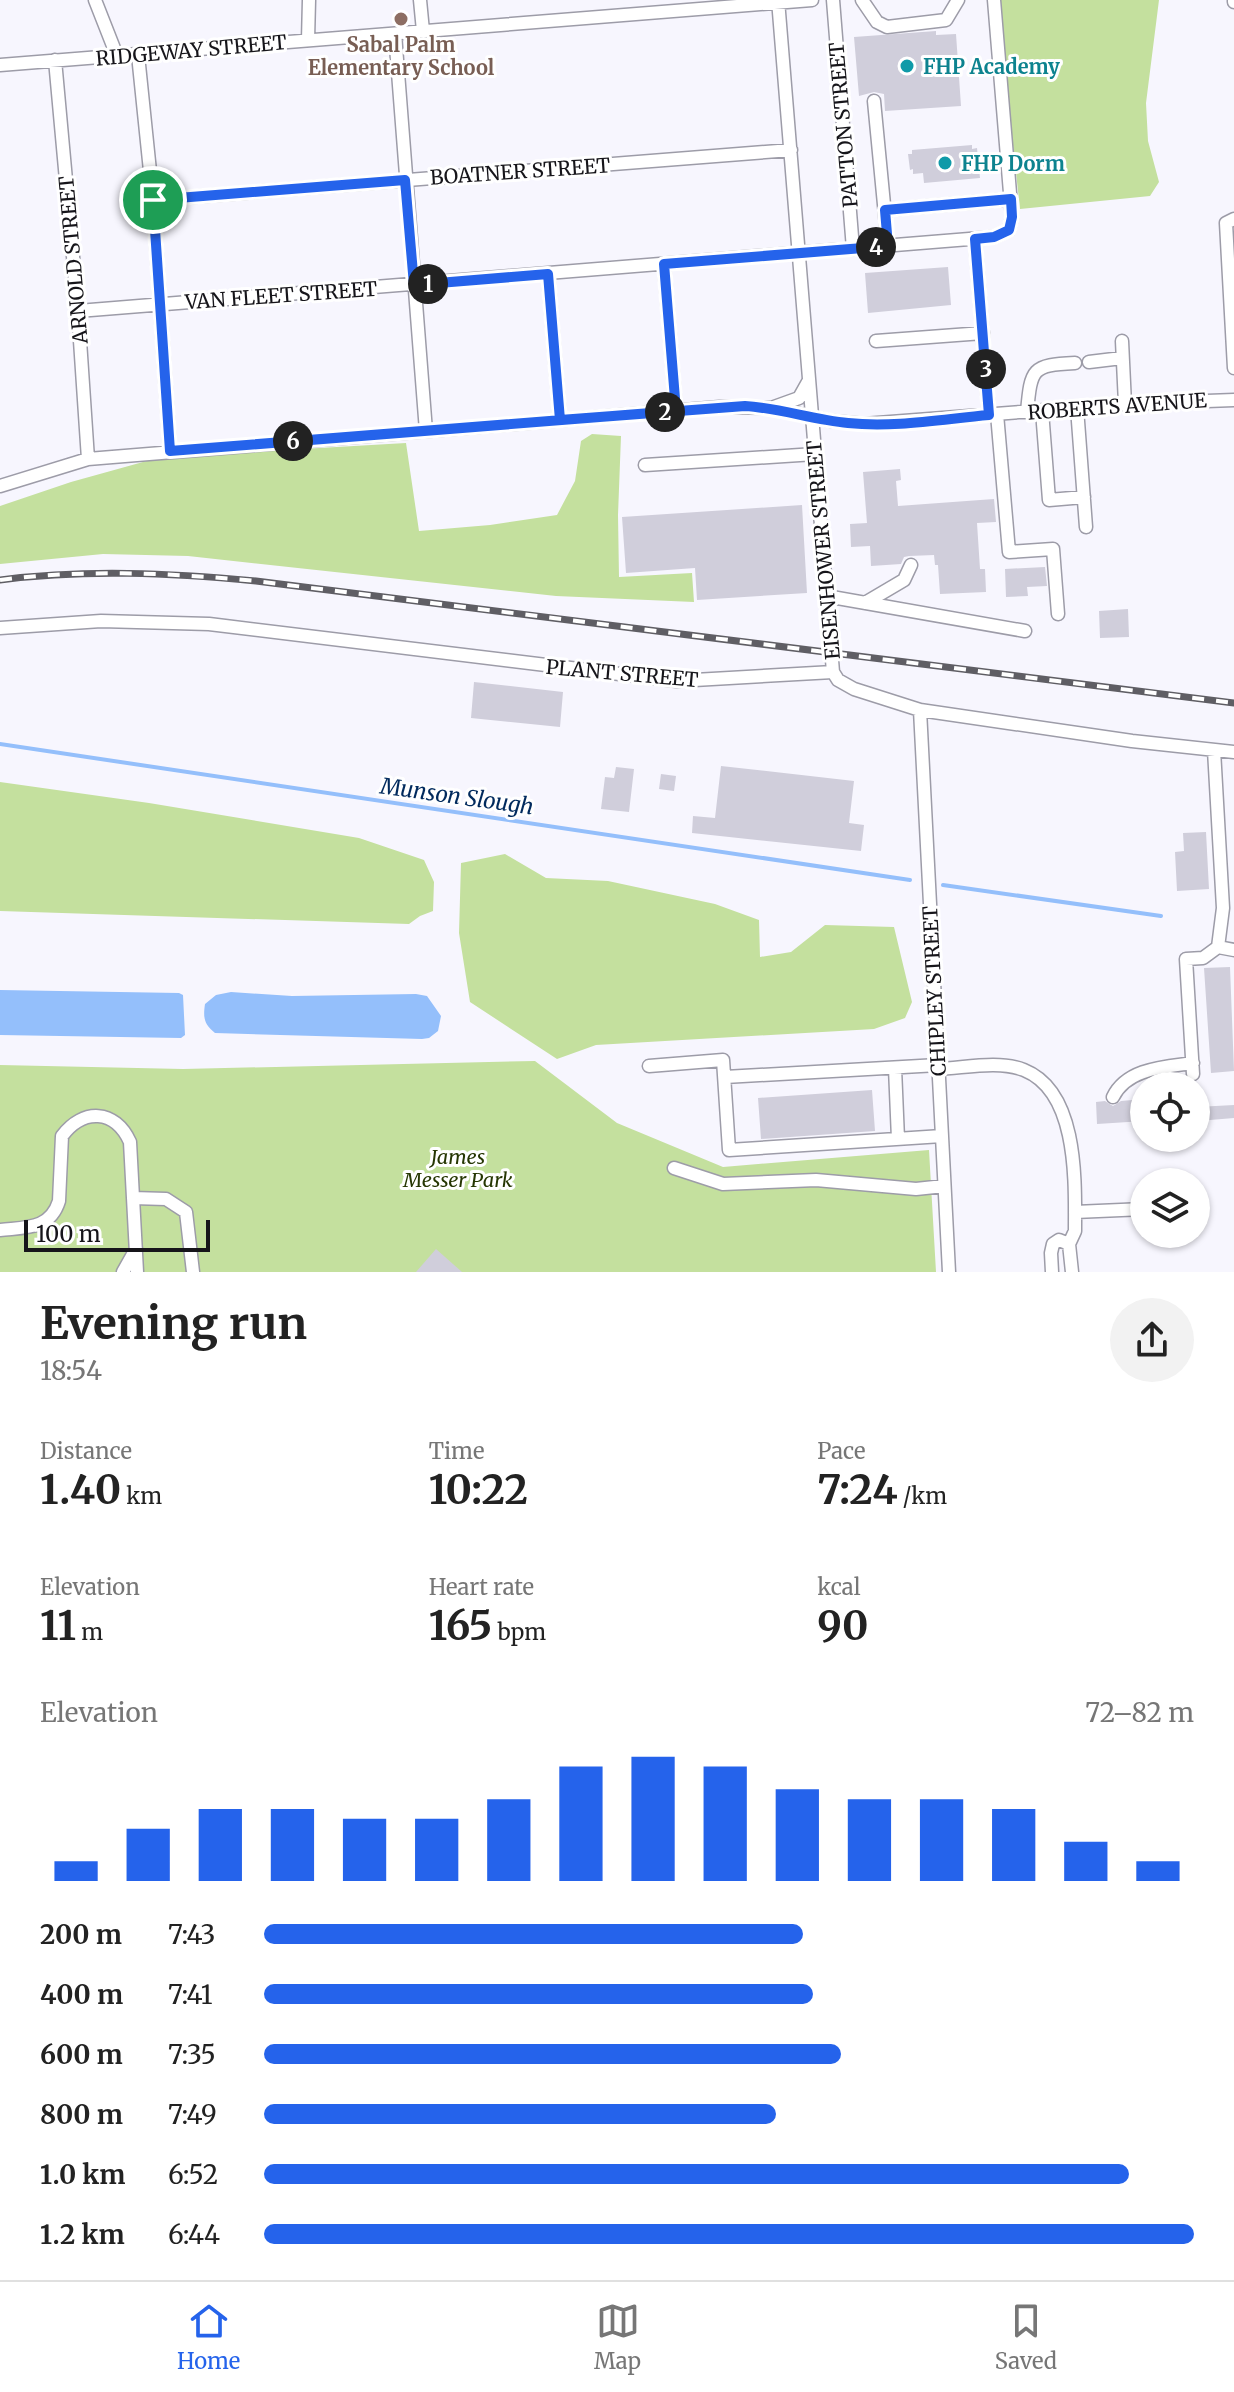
<!DOCTYPE html>
<html lang="en">
<head>
<meta charset="utf-8">
<style>
  body { margin:0; font-family:Merriweather,serif; background:#f2f2f2; color:#222; height:100vh; display:flex; flex-direction:column; font-size:30px; white-space:nowrap }
  * { box-sizing:border-box; margin:0 }
  p { font-size:26px; color:#767676 }
  .icon { flex:none; width:44px; height:44px; fill:none; stroke:currentColor; stroke-width:2; stroke-linecap:round; stroke-linejoin:round }
  .map { position:relative; height:1272px; overflow:hidden }
  .sheet { display:flex; flex-direction:column; background:#fff; flex:1 }
  .sheet>* { flex:none }
  .buttons { position:absolute; left:1130px; top:1072px; display:grid; gap:16px }
  .buttons a { display:grid; place-items:center; width:80px; height:80px; border-radius:50%; background:#fff; box-shadow:0 2px 6px #0004; font-size:40px }
  .scale { position:absolute; left:24px; bottom:20px; width:186px; box-sizing:border-box; padding-left:8px; border:4px solid #16151a; border-top:0; font-size:22px; line-height:28px; white-space:nowrap; color:#16151a; -webkit-text-stroke:6px #fff; paint-order:stroke }
  .pin { position:absolute; display:grid; place-items:center; width:68px; height:68px; color:#fff; margin:-34px; border:4px solid #fff; border-radius:50%; box-shadow:0 2px 8px #0007 }
  .km { position:absolute; width:40px; height:40px; margin:-20px; border-radius:50%; background:#222; color:#fff; font-size:22px; line-height:40px; text-align:center }
  .round { display:grid; place-items:center; flex:none; width:84px; height:84px; border-radius:42px; background:#f2f2f2 }
  .headline { display:flex; align-items:center; justify-content:space-between; height:136px; padding:0 40px }
  h1 { font-size:44px; font-weight:700; line-height:60px }
  .figures { display:grid; grid-template-columns:repeat(3,1fr); gap:12px; height:136px; padding:8px 40px }
  .figures div { display:grid; align-content:center }
  .figures b { font-size:40px; font-weight:700 }
  .figures small { font-size:22px; font-weight:400 }
  .figures p { font-size:22px }
  .chart { height:224px; padding:16px 40px }
  .chart p { display:flex; justify-content:space-between }
  .chart svg { width:100%; height:144px; margin-top:8px; stroke:#2563eb; stroke-width:6 }
  ul { padding:0 40px; list-style:none; font-size:26px }
  li { display:grid; grid-template-columns:128px 96px 1fr; align-items:center; height:60px }
  li i { height:20px; border-radius:10px; background:#2563eb }
  .dock { display:flex; justify-content:space-around; align-items:center; height:112px; border-top:2px solid #e0e0e0; background:#fff; font-size:22px; color:#767676 }
  .dock a { display:grid; justify-items:center; gap:4px }
  .dock .on { color:#2563eb }
  .map>svg:first-child { display:block }
  .green { fill:#c4e09e }
  .water { fill:#94bffb }
  .lines { fill:none; stroke-linecap:round; stroke-linejoin:round }
  .stream { stroke:#94bffb; stroke-width:4 }
  .building { fill:#d0cedb }
  .minor-casing { stroke:#9d9ca8; stroke-width:15 }
  .minor { stroke:#fff; stroke-width:12 }
  .rail-casing { stroke:#5f5e64; stroke-width:7 }
  .rail { stroke:#fff; stroke-width:4; stroke-dasharray:12; stroke-linecap:butt }
  .route-casing { stroke:#fff; stroke-width:16 }
  .route { stroke:#2563eb; stroke-width:10 }
  .education-dot { fill:#8d6e63; stroke:#fff; stroke-width:3 }
  .culture-dot { fill:#0f9aa8; stroke:#fff; stroke-width:3 }
  .labels { text-anchor:middle; dominant-baseline:central; stroke-width:6; stroke-linejoin:round; paint-order:stroke }
  .education-label { font-size:20px; font-weight:bold; fill:#785e54; stroke:#fff }
  .street-label { font-size:20px; fill:#16151a; stroke:#fff }
  .culture-label { font-size:20px; font-weight:bold; fill:#0d838f; stroke:#fff; text-anchor:start }
  .park-label { font-size:20px; font-style:italic; fill:#263703; stroke:#fff }
  .water-label { font-size:22px; font-style:italic; fill:#012a5d; stroke:#fff }
</style>
</head>
<body>
<div class="map">
<svg width="1234" height="1272" viewBox="0 0 1234 1272">
  <rect width="100%" height="100%" fill="#f7f6fe"/>
  <path class="green" d="M997 0H1159L1146 103 1148 141 1159 182 1150 196 1020 209Z
    M592 434 621 436 618 515 619 577 692 573 694 602 556 596 188 556 103 554 0 564V506L71 482 161 457 406 443 419 531 490 525 557 515 575 481 581 441Z
    M0 782 149 803 359 838 424 860 434 882 433 911 420 916 409 924 0 911Z
    M505 854 546 878 608 881 715 904 759 920 760 957 791 952 825 925 894 927 912 1002 905 1018 874 1029 596 1045 557 1059 470 1002 459 933 461 863Z
    M535 1061 617 1123 723 1167 929 1150 936 1272H0V1065L183 1069Z"/>
  <path class="water" d="M0 990 179 993 183 995 185 1035 181 1038 0 1035Z
    M231 992 292 996 416 994 427 996 441 1016 438 1031 429 1038 422 1039 215 1033C204 1024 203 1018 205 1004L216 995Z"/>
  <g class="lines">
    <path class="stream" d="M0 744 910 880
      M943 885 1161 916"/>
  </g>
  <path class="building" d="M936 31V35L956 34 961 106 885 111 884 94 874 92 859 96 854 37Z
    M972 145V149L977 148 980 178 924 183 923 173 913 174V169L910 170 908 154H912V150Z
    M948 267 951 305 868 313 865 273Z
    M900 469 901 480 896 481 898 506 994 499 996 522 977 523 980 569H985L986 592 940 594 938 565H935L934 555 909 556 904 557 901 564 871 566 870 546 851 547 850 524 867 523 863 472Z
    M802 505 807 593 697 600 695 568 626 573 622 517Z
    M1045 567 1047 586 1027 587 1028 596 1006 597 1005 569Z
    M1128 609 1129 637 1100 638 1099 611Z
    M474 682 563 692 560 727 471 718Z
    M721 766 854 781 849 823 864 825 861 851 692 833 693 816 715 818Z
    M616 767 634 769 629 812 601 809 605 777 614 778Z
    M661 774 676 776 674 791 659 789Z
    M1206 832 1209 889 1177 891 1175 852 1184 851 1183 833Z
    M1230 967 1234 1071 1211 1073 1204 968Z
    M872 1090 875 1131 761 1139 758 1098Z
    M1144 1099V1121L1097 1124 1096 1102 1105 1101 1113 1106 1121 1101Z
    M1234 1105V1118L1198 1121 1197 1107Z
    M436 1249 462 1272H416Z"/>
  <g class="lines">
    <g class="minor-casing">
      <path id="minor" d="M95 0 117 56
        M420 0 423 31
        M778 0 833 672
        M833 0 853 249
        M862 0 877 22 887 27 946 20 958 0
        M1234 0V2
        M395 34 426 431
        M308 40 309 0
        M138 55 153 200 170 451
        M55 60 78 311 88 459
        M0 65 812 0
        M874 101 888 246
        M153 200 791 150
        M885 210 1011 199
        M1234 219 1226 223 1234 368
        M975 239 989 415
        M664 264 676 411
        M548 274 560 420
        M78 311 994 237 1009 230 1012 217 994 0
        M876 341 983 333
        M1122 341 1125 404
        M1089 362 1122 358
        M774 407 799 398 808 382
        M1077 408 1086 527
        M1042 411 1049 500 1084 497
        M1027 412C1031 368 1032 365 1075 363
        M997 414 1009 552 1053 549 1058 614
        M645 465 815 454
        M0 486 88 459 720 407 772 408 831 421 864 424 1125 404 1234 400
        M826 596 1025 631
        M865 603 904 580 911 565
        M0 628 101 621 209 624 677 681 833 672
        M833 672 838 680 854 689 920 710 1132 741 1234 752
        M920 710 949 1272
        M1214 750 1223 908 1218 947
        M649 1066 723 1060 729 1150 942 1136
        M895 1068 898 1139
        M938 1069C965 1068 998 1060 1024 1070 1079 1092 1075 1183 1075 1231L1069 1244
        M1193 1074 1186 959 1203 958 1218 947 1234 950
        M725 1077 938 1065
        M1113 1097C1127 1068 1165 1067 1193 1063
        M674 1168 723 1184 816 1180 916 1189 944 1186
        M133 1198 166 1199 186 1212 193 1272
        M1075 1212 1144 1209
        M0 1230C25 1227 50 1230 59 1201L62 1136C83 1108 115 1109 130 1142L137 1272
        M123 1272 136 1249
        M1052 1272 1051 1253 1053 1244 1059 1240 1069 1244 1072 1272"/>
    </g>
    <use href="#minor" class="minor"/>
    <g class="rail-casing">
      <path id="rail" d="M0 580C86 569 170 573 256 581L1234 703"/>
    </g>
    <use href="#rail" class="rail"/>
  </g>
  <g class="lines">
    <g class="route-casing">
      <path id="route" d="M153 200 405 180 414 285 548 274 560 420 745 406C780 408 813 420 848 423 894 428 943 419 989 415L975 239 994 237 1009 230 1012 217 1011 199 885 210 888 246 664 264 676 411 170 451 153 200"/>
    </g>
    <use href="#route" class="route"/>
  </g>
  <circle class="education-dot" cx="401" cy="19" r="8"/>
  <g class="culture-dot">
    <circle cx="907" cy="66" r="8"/>
    <circle cx="945" cy="163" r="8"/>
  </g>
  <g class="labels">
    <g class="education-label">
      <text x="401" y="44">Sabal Palm<tspan x="401" dy="23">Elementary School</tspan></text>
    </g>
    <g class="street-label">
      <text transform="translate(191 50) rotate(-5)">RIDGEWAY STREET</text>
      <text transform="translate(843 125) rotate(-95)">PATTON STREET</text>
      <text transform="translate(520 171) rotate(-4)">BOATNER STREET</text>
      <text transform="translate(73 260) rotate(-95)">ARNOLD STREET</text>
      <text transform="translate(281 295) rotate(-4)">VAN FLEET STREET</text>
      <text transform="translate(1117 406) rotate(-4)">ROBERTS AVENUE</text>
      <text transform="translate(823 550) rotate(-95)">EISENHOWER STREET</text>
      <text transform="translate(622 673) rotate(5)">PLANT STREET</text>
      <text transform="translate(934 991) rotate(-93)">CHIPLEY STREET</text>
    </g>
    <g class="culture-label">
      <text x="923" y="66">FHP Academy</text>
      <text x="961" y="163">FHP Dorm</text>
    </g>
    <g class="park-label">
      <text x="458" y="1156">James<tspan x="458" dy="23">Messer Park</tspan></text>
    </g>
    <g class="water-label">
      <text transform="translate(457 796) rotate(8)">Munson Slough</text>
    </g>
  </g>
</svg>
<div class="buttons">
<a><svg class="icon" aria-label="locate" viewBox="0 0 24 24"><circle cx="12" cy="12" r="6"/><path d="M12 2v4M12 18v4M2 12h4M18 12h4"/></svg></a>
<a><svg class="icon" aria-label="layers" viewBox="0 0 24 24"><path d="M12 4l9 5-9 5-9-5zM3 14l9 5 9-5"/></svg></a>
</div>
<div class="scale">100 m</div>
<div class="pin" style="left:153px;top:200px;background:#1e9e55"><svg class="icon" aria-label="arrive" viewBox="0 0 24 24"><path d="M6 21V4h12l-3 4 3 4H6"/></svg></div>
<b class="km" style="left:428px;top:284px">1</b>
<b class="km" style="left:665px;top:412px">2</b>
<b class="km" style="left:986px;top:369px">3</b>
<b class="km" style="left:876px;top:247px">4</b>
<b class="km" style="left:293px;top:441px">6</b>
</div>
<section class="sheet">
<div class="headline"><div><h1>Evening run</h1><p>18:54</p></div><a class="round"><svg class="icon" aria-label="share" viewBox="0 0 24 24"><path d="M12 15V3M7 8l5-5 5 5M5 13v7h14v-7"/></svg></a></div>
<div class="figures">
<div><p>Distance</p><b>1.40<small> km</small></b></div>
<div><p>Time</p><b>10:22</b></div>
<div><p>Pace</p><b>7:24<small> /km</small></b></div>
</div>
<div class="figures">
<div><p>Elevation</p><b>11<small> m</small></b></div>
<div><p>Heart rate</p><b>165<small> bpm</small></b></div>
<div><p>kcal</p><b>90</b></div>
</div>
<div class="chart"><p><span>Elevation</span>72–82 m</p>
<svg viewBox="0 0 160 44" preserveAspectRatio="none"><path d="M5 44V38M15 44V28M25 44V22M35 44V22M45 44V25M55 44V25M65 44V19M75 44V9M85 44V6M95 44V9M105 44V16M115 44V19M125 44V19M135 44V22M145 44V32M155 44V38"/></svg>
</div>
<ul>
<li><b>200 m</b>7:43<i style="width:58%"></i></li>
<li><b>400 m</b>7:41<i style="width:59%"></i></li>
<li><b>600 m</b>7:35<i style="width:62%"></i></li>
<li><b>800 m</b>7:49<i style="width:55%"></i></li>
<li><b>1.0 km</b>6:52<i style="width:93%"></i></li>
<li><b>1.2 km</b>6:44<i style="width:100%"></i></li>
</ul>
</section>
<nav class="dock">
<a class="on"><svg class="icon" aria-label="home" viewBox="0 0 24 24"><path d="M3 11l9-7 9 7M6 9v11h12V9"/></svg>Home</a>
<a><svg class="icon" aria-label="map" viewBox="0 0 24 24"><path d="M3 6l6-2 6 2 6-2v14l-6 2-6-2-6 2zM9 4v14M15 6v14"/></svg>Map</a>
<a><svg class="icon" aria-label="saved" viewBox="0 0 24 24"><path d="M7 4h10v16l-5-4-5 4z"/></svg>Saved</a>
</nav>
</body>
</html>
